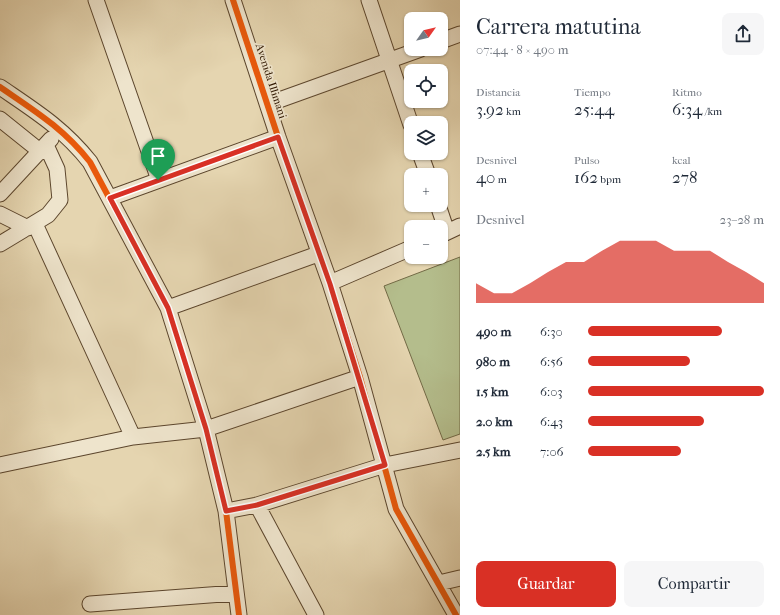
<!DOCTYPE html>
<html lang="es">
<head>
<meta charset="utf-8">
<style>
  body { margin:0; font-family:"IM FELL French Canon",serif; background:#f6f6f7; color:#1f2937; height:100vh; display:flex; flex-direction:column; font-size:15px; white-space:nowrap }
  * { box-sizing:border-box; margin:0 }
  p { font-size:13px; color:#747a83 }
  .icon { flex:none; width:22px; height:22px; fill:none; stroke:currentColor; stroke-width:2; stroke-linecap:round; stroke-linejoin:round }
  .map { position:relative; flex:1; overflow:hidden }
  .panel { display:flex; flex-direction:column; background:#fff; width:320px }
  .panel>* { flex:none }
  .needle { width:26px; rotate:56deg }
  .tools { position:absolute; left:404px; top:12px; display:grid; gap:8px }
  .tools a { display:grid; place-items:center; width:44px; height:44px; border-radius:8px; background:#fff; box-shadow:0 1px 3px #0004; font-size:20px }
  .pin { position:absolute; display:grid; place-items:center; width:34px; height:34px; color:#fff; margin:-41px -17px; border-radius:50% 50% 50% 0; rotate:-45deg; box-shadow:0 0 4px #0007 }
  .pin .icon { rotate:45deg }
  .round { display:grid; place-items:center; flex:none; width:42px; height:42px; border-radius:8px; background:#f6f6f7 }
  .overview { display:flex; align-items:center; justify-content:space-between; height:68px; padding:0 16px }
  h1 { font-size:22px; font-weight:600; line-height:30px }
  .figures { display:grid; grid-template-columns:repeat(3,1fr); gap:6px; height:68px; padding:4px 16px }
  .figures div { display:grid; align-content:center }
  .figures b { font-size:17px; font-weight:600 }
  .figures small { font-size:11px; font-weight:400 }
  .figures p { font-size:11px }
  .chart { height:112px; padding:8px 16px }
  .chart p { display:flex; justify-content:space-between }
  .chart svg { width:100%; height:72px; margin-top:4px; fill:#d93025; opacity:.7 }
  .primary-button { display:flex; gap:8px; margin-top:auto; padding:8px 16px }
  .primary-button a { flex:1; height:46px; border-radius:8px; background:#d93025; color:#fff; font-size:16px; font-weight:600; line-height:46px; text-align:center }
  .primary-button a+a { background:#f6f6f7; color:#1f2937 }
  ul { padding:0 16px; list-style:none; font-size:13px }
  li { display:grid; grid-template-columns:64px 48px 1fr; align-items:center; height:30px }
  li i { height:10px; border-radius:5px; background:#d93025 }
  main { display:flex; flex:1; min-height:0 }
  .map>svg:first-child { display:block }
  .pitch { fill:#b4bd8c; stroke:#726a46 }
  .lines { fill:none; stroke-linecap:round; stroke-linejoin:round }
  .street-casing { stroke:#5c462d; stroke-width:17 }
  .street { stroke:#eee4cc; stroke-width:15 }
  .cycleway-casing { stroke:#eee4cc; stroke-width:8 }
  .cycleway { stroke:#e8590c; stroke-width:6 }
  .route-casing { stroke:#fff; stroke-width:8 }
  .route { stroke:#d93025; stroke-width:5 }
  .labels { text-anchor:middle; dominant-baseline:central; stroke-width:3.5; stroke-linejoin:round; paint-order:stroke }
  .street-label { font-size:11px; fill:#2f1701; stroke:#eee4cc }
</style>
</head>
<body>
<main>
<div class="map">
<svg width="460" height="615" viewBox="0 0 460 615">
  <rect width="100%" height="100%" fill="#e5d5b0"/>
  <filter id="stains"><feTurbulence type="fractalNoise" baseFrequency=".005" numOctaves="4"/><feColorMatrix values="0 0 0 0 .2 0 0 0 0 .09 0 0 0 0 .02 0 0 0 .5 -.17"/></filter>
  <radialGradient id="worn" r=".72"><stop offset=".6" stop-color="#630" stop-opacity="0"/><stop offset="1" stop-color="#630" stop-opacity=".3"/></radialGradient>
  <path class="pitch" d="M460 257V434L443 440 384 286Z"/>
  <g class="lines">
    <g class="street-casing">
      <path id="street" d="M96 0 159 180
        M233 0 278 137 330 283 360 377 396 509 456 615
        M369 0 411 125
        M441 41 460 34
        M0 87C35 111 63 128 90 162L168 308 206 429 226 511 239 615
        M268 104 421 49
        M0 119 41 152
        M420 153 428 175
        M0 194 51 139
        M110 198 278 137
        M438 205 447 232
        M0 214 28 228
        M35 224 133 437
        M441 235 460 226
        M0 244 48 215 60 200 57 169 46 145
        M330 283 411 248
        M168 308 318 254
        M0 465 133 437 206 429 360 377
        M257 505 316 615
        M226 511 257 505 385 465 460 450
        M439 583 460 578
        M90 604 236 593"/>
    </g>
    <use href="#street" class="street"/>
    <g class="cycleway-casing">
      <path id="cycleway" d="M233 0 278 137 330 283 360 377 396 509 456 615
        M0 87C35 111 63 128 90 162L168 308 206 429 226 511 239 615"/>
    </g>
    <use href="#cycleway" class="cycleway"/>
  </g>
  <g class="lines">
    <g class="route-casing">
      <path id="route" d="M278 137 330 284 385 465 257 505 226 511 206 429 168 308 110 198Z"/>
    </g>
    <use href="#route" class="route"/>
  </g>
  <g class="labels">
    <g class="street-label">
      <text transform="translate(271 81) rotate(72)">Avenida Illimani</text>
    </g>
  </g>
  <rect width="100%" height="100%" filter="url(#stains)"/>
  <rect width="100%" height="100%" fill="url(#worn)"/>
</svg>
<div class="tools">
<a><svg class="needle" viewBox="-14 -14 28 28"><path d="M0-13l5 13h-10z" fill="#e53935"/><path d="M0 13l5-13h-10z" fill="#747a83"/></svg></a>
<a><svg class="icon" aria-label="locate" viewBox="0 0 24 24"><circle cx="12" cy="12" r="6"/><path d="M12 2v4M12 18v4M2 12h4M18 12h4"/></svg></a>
<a><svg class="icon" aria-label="layers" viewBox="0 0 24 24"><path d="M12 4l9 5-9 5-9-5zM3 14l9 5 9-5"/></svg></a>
<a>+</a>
<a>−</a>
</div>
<div class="pin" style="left:158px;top:180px;background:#1e9e55"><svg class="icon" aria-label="arrive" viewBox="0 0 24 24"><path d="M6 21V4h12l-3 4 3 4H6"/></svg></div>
</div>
<section class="panel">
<div class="overview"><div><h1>Carrera matutina</h1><p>07:44 · 8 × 490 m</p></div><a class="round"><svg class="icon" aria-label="share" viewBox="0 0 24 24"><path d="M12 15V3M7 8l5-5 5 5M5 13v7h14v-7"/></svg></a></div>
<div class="figures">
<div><p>Distancia</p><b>3.92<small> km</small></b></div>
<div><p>Tiempo</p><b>25:44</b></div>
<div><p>Ritmo</p><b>6:34<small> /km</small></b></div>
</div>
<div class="figures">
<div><p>Desnivel</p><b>40<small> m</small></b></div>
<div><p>Pulso</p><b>162<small> bpm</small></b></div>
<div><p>kcal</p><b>278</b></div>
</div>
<div class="chart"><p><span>Desnivel</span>23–28 m</p>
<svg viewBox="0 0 160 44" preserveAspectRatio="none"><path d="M0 44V32L10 38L20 38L30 32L40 25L50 19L60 19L70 12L80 6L90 6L100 6L110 12L120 12L130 12L140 19L150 25L160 32V44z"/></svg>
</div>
<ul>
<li><b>490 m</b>6:30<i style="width:76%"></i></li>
<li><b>980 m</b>6:56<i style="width:58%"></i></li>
<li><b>1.5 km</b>6:03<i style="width:100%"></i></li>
<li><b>2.0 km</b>6:43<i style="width:66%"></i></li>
<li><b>2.5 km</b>7:06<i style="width:53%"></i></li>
</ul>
<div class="primary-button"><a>Guardar</a><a>Compartir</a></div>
</section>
</main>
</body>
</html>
